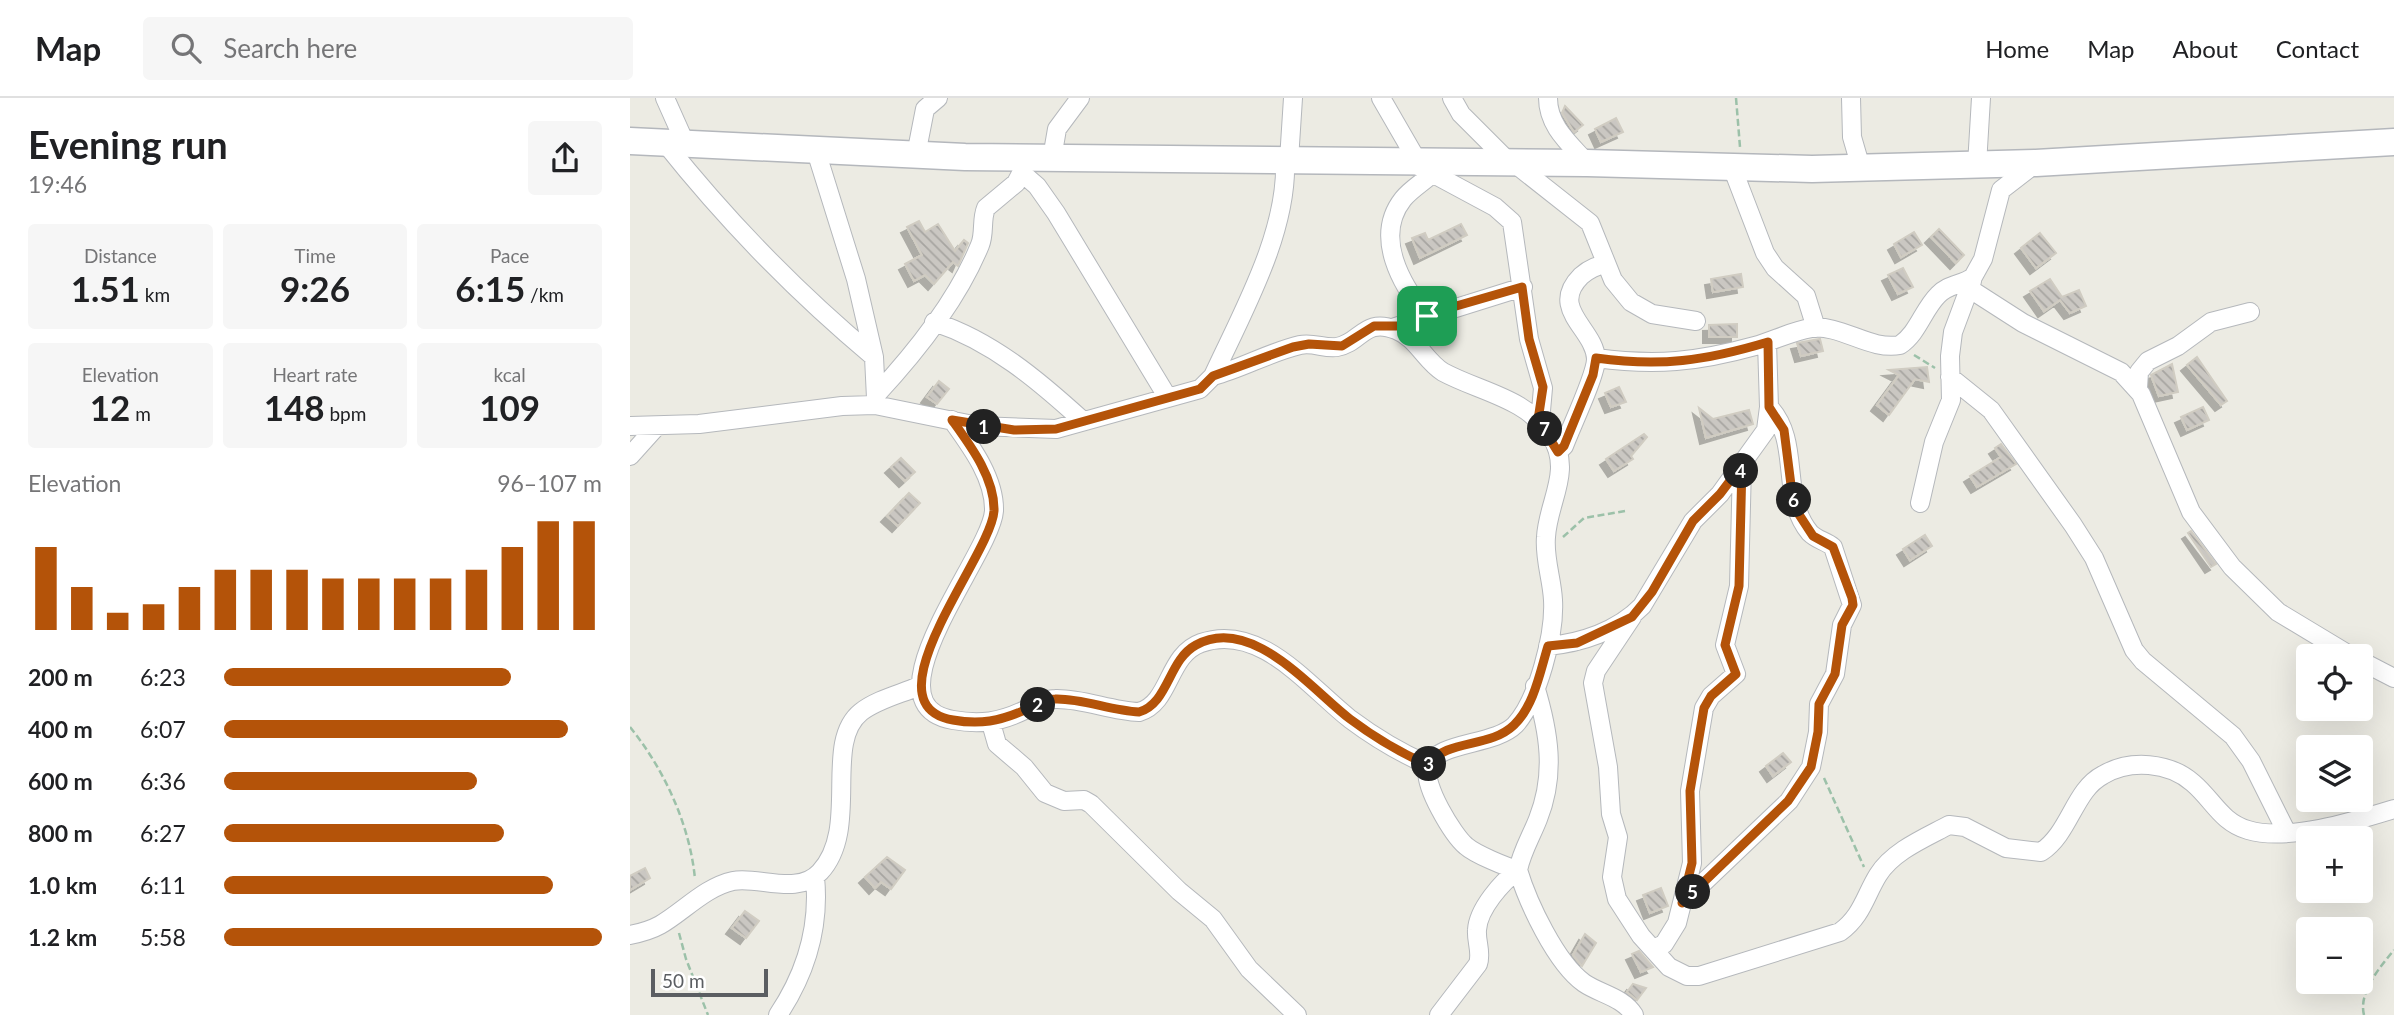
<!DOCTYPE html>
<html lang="en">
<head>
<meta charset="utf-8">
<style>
  body { margin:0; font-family:Lato,sans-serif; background:#f6f6f6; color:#202124; height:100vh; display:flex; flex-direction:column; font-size:26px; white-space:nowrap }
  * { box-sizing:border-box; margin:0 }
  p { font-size:23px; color:#757577 }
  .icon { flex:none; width:38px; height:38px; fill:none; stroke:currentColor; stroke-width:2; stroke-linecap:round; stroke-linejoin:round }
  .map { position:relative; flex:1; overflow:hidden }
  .drawer { display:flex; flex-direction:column; background:#fff; width:630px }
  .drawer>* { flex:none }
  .tools { position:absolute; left:1666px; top:546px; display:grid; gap:14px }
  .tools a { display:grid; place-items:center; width:77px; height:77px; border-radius:7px; background:#fff; box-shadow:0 7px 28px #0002; font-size:35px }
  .scale { position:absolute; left:21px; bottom:18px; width:117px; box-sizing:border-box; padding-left:7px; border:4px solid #5b5e62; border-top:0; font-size:19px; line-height:24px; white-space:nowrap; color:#5b5e62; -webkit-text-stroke:5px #fff; paint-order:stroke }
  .pin { position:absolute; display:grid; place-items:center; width:60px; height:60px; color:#fff; margin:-30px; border-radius:14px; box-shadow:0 4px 10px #0006 }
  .km { position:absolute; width:35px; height:35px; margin:-18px; border-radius:50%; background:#222; color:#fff; font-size:19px; line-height:35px; text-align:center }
  .round { display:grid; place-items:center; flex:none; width:74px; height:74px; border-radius:7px; background:#f6f6f6 }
  .head { display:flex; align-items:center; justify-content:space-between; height:119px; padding:0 28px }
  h1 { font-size:38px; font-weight:700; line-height:52px }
  .stats { display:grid; grid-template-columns:repeat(3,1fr); gap:10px; height:119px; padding:7px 28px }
  .stats div { display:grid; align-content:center; border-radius:7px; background:#f6f6f6; text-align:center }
  .stats b { font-size:35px; font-weight:700 }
  .stats small { font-size:19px; font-weight:400 }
  .stats p { font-size:19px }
  .chart { height:196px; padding:14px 28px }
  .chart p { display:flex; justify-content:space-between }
  .chart svg { width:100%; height:126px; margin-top:7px; stroke:#b45309; stroke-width:6 }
  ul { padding:0 28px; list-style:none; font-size:23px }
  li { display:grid; grid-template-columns:112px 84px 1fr; align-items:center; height:52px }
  li i { height:18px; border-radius:9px; background:#b45309 }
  header { display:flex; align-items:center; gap:42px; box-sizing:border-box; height:98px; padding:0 35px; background:#fff; border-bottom:2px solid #e0e0e0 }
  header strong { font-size:33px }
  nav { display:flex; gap:38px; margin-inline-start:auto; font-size:24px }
  .search { width:490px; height:63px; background:#f6f6f6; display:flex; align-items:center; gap:18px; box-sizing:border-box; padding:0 24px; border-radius:7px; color:#757577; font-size:26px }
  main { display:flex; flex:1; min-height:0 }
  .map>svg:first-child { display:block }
  .building { fill:url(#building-back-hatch); stroke:#d0ccc2; stroke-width:2; filter:url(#shadow) }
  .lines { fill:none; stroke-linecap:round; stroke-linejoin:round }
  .street-casing { stroke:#b5b8bc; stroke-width:20 }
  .secondary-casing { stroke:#b4b7bc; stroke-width:29 }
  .path { stroke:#9cc1a9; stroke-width:2.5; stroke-dasharray:7 3.5; stroke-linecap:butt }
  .street { stroke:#fff; stroke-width:18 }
  .secondary { stroke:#fff; stroke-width:26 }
  .route-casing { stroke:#fff; stroke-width:14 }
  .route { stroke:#b45309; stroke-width:9 }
</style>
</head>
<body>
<header>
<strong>Map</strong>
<div class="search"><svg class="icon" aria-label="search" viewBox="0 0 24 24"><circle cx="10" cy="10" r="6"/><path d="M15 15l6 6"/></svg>Search here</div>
<nav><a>Home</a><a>Map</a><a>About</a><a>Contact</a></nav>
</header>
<main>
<section class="drawer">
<div class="head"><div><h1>Evening run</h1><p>19:46</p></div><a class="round"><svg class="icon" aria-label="share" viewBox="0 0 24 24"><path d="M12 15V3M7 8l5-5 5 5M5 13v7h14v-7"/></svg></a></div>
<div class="stats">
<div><p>Distance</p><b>1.51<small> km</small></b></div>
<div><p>Time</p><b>9:26</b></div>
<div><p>Pace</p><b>6:15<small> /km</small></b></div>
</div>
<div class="stats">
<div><p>Elevation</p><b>12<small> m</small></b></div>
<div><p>Heart rate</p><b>148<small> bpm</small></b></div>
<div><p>kcal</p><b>109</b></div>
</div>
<div class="chart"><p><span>Elevation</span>96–107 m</p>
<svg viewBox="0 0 160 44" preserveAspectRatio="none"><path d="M5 44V15M15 44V29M25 44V38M35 44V35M45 44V29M55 44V23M65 44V23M75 44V23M85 44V26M95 44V26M105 44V26M115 44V26M125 44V23M135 44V15M145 44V6M155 44V6"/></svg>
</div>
<ul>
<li><b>200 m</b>6:23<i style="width:76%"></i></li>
<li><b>400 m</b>6:07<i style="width:91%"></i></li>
<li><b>600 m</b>6:36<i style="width:67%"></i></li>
<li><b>800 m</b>6:27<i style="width:74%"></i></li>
<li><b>1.0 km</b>6:11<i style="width:87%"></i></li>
<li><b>1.2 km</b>5:58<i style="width:100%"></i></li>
</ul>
</section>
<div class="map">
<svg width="1764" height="917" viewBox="0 0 1764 917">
  <defs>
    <pattern id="building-back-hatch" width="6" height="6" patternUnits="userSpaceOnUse" patternTransform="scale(1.75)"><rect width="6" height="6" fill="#cac7c2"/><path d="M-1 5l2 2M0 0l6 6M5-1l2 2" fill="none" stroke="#a7a5a1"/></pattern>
    <filter id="shadow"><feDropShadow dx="-6" dy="6" stdDeviation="0" flood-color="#0004"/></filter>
  </defs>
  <rect width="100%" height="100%" fill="#ecebe3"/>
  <path class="building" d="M935 8 953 27 944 34 932 15Z
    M986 20 993 34 971 44 965 31Z
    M289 123 295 134 308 126 325 153 334 142 338 145 328 168 323 164 304 186 295 177 284 183 275 166 292 157 277 129Z
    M831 126 837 137 790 160 782 140 795 135 798 142Z
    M1309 131 1334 157 1326 165 1301 139Z
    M1284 134 1292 147 1271 159 1264 146Z
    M1410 135 1426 155 1406 170 1391 150Z
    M1273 170 1283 189 1268 196 1258 177Z
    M1111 176 1113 189 1083 194 1081 181Z
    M1420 181 1432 199 1449 192 1456 208 1440 215 1430 202 1414 213 1400 193Z
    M1107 226V239H1079V227Z
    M1190 241 1193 253 1171 258 1167 245Z
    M1567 259 1597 303 1591 307 1557 267Z
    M1542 266 1548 294 1529 298 1521 277Z
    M1297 269 1299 284 1285 281 1259 317 1247 307 1269 277 1259 272Z
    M309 283 319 291 307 306 297 299Z
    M989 289 996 304 981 309 975 295Z
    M1573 309 1579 322 1557 332 1551 319Z
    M1069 310 1083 321 1119 312 1123 326 1076 340Z
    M1014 336 1017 339 1001 358 1003 361 984 373 976 361Z
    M1371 346 1386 366 1347 389 1340 378 1371 359 1365 350Z
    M271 360 285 374 275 383 261 369Z
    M279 395 290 405 268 428 257 418Z
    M1561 433 1586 466 1581 469 1558 435Z
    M1295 437 1302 448 1280 462 1273 451Z
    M1153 655 1161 664 1143 678 1136 668Z
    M257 759 275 772 261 791 251 784 245 790 235 779Z
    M15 770 20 780 0 792V778Z
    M1031 790 1038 808 1020 815 1013 797Z
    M115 813 129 823 116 840 102 830Z
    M955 836 966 845 952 868 943 857Z
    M1009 853 1023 869 1011 874 1002 856Z
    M1003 886 1016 890 1007 902 997 894Z"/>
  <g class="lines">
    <g class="street-casing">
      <path id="street" d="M35 0 56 47
        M751 0 788 64
        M822 0 831 16 880 65
        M918 0C918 28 939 45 957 65
        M1221 0 1222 39 1231 70
        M35 45C98 124 166 194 244 259
        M186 53 226 181 244 259 246 300
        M286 57 295 11 308 0
        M422 60 427 31 450 0
        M659 62 663 0
        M884 65 960 125 983 182 1001 204 1022 216 1066 223
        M785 66 865 109 882 124 899 241 913 290 910 324
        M1347 67 1351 0
        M1102 69 1135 155 1145 170 1176 198 1186 230
        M392 75 407 88 426 115 538 300
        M1340 191 1393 225 1491 274 1511 296 1561 414 1602 469 1648 514 1721 558
        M797 218C772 188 743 139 773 101 780 92 793 84 802 76
        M304 224C362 243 408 282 453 323
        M762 230 893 189
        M966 260C1026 268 1067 264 1125 248 1143 243 1162 233 1181 230 1211 226 1240 253 1270 247 1288 235 1293 212 1308 197 1318 186 1332 187 1343 179L1353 161 1371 92 1406 65
        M583 278C613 270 640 254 670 247 683 244 695 251 707 249 731 245 734 219 766 232 787 240 795 263 813 274 850 294 897 300 921 338 943 373 918 403 916 439 914 460 922 481 923 502 925 536 908 602 885 627 864 648 806 643 798 669 792 686 823 737 836 748 845 756 876 769 888 772 898 805 926 865 954 885 970 896 993 899 1004 917
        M1320 279 1361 312 1443 427 1464 460 1504 552 1513 563 1603 638 1621 663 1657 735
        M1508 290 1509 274 1518 263 1548 248 1581 224 1620 214
        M246 297C286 254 328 201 350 147 355 135 351 122 356 110L386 85 399 60
        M322 322C340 347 365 380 364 413 361 457 233 607 323 622 350 627 370 624 395 612 404 608 415 601 425 601 452 600 481 613 509 614 541 605 537 557 571 545 630 524 678 588 720 621 744 639 771 655 798 667
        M0 328 69 326 212 308 245 307 348 328 426 331 570 291 583 278C613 213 658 134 655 62
        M928 354 934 348C941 329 966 277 966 261 965 231 918 211 951 178 958 172 966 167 975 167
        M0 358 27 328
        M1290 405 1304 344 1321 302 1320 258 1323 234 1342 183
        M1002 519 966 573 963 585 978 669 981 716 988 739 982 779 987 801 1011 838 1039 869 1057 878H1069L1210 834C1232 818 1235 798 1248 777 1263 753 1295 740 1319 727L1335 729 1376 750 1411 754C1440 735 1444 692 1473 677 1500 661 1539 664 1563 685 1583 702 1591 724 1618 732 1658 744 1725 723 1764 711
        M918 548C951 545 988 533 1012 508L1063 423 1090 396 1136 332 1139 309 1137 244
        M1731 563 1764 580
        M361 625 367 646 394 669 415 695 434 703 454 702 461 706 549 793 583 821 619 871 667 917
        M1052 805 1159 703 1181 669 1188 634 1189 606 1205 576 1212 527 1222 507 1203 449C1196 443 1187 442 1180 435 1149 398 1172 344 1139 309
        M0 837C10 835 21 832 30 827 53 814 75 789 103 783 129 778 168 798 190 774 231 730 192 645 231 614 248 601 271 596 289 588
        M1023 851 1034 846 1047 825 1062 765 1060 693 1074 610 1081 598 1106 576 1095 547 1109 488 1112 367
        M148 917C176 875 190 829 185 779
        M809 917 848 866C852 854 846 844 847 832 848 811 872 784 888 772 892 753 901 739 908 721 926 676 919 634 905 588"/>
    </g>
    <g class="secondary-casing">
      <path id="secondary" d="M0 43 335 59 957 65 1182 71 1406 65 1764 44"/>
    </g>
    <path class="path" d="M1106 0 1110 49
      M1284 257 1305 270
      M933 439 954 420 995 413
      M0 629C34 671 60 727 65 781
      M1194 680 1234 769
      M49 835 56 861 78 917
      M1734 917C1728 894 1751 868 1764 852"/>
    <use href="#street" class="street"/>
    <use href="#secondary" class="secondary"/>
  </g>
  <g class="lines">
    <g class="route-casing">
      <path id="route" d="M892 189 899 241 913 289 908 322 928 354 934 348 963 277 966 260C1030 269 1075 263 1138 244L1139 309 1154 332 1161 387 1168 415 1183 438 1203 449 1222 500 1223 507 1212 527 1205 576 1189 606 1188 634 1181 669 1158 703 1052 805 1062 765 1060 693 1074 610 1081 598 1106 576 1095 547 1109 488 1112 367 1090 396 1063 423 1022 494 1002 519 947 545 918 548C910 574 904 608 884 627 859 651 817 640 798 667 771 655 744 639 720 621 681 591 621 516 566 547 538 562 539 605 509 614 481 613 452 600 425 601 415 601 404 608 395 612 370 623 350 627 323 622 234 607 361 458 364 413 365 380 340 347 322 322L384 332 426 331 570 291 583 278 663 249 679 246 712 248 744 228H774L809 213Z"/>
    </g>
    <use href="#route" class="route"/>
  </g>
</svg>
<div class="tools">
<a><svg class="icon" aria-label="locate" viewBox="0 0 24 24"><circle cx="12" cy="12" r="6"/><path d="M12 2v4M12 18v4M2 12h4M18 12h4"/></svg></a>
<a><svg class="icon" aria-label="layers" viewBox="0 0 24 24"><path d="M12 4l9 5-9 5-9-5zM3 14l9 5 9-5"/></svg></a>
<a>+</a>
<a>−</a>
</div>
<div class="scale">50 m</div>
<div class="pin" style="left:797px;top:218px;background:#1e9e55"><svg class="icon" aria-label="arrive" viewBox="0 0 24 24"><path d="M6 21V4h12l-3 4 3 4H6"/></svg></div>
<b class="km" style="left:354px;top:329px">1</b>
<b class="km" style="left:408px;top:607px">2</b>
<b class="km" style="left:799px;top:666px">3</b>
<b class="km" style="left:1111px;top:373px">4</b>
<b class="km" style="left:1063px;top:794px">5</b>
<b class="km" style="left:1164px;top:402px">6</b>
<b class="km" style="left:915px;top:331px">7</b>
</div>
</main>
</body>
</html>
